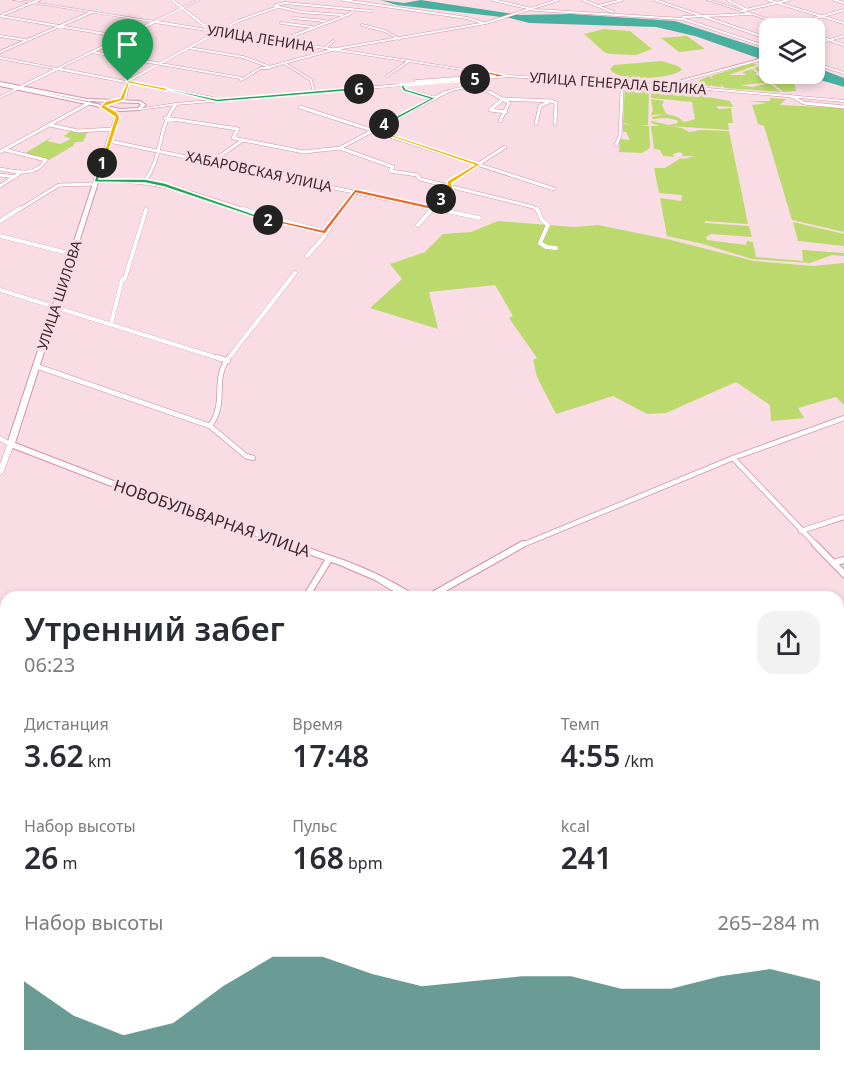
<!DOCTYPE html>
<html lang="ru">
<head>
<meta charset="utf-8">
<style>
  body { margin:0; font-family:"Noto Sans",sans-serif; background:#f2f2f3; color:#2b2b33; height:100vh; display:flex; flex-direction:column; font-size:22px; white-space:nowrap }
  * { box-sizing:border-box; margin:0 }
  p { font-size:20px; color:#7c7c81 }
  .icon { flex:none; width:33px; height:33px; fill:none; stroke:currentColor; stroke-width:2; stroke-linecap:round; stroke-linejoin:round }
  .map { position:relative; flex:1; overflow:hidden }
  .panel { position:absolute; left:0px; top:591px; width:844px; height:488px; display:flex; flex-direction:column; background:#fff; border-radius:18px 18px 0 0; box-shadow:0 3px 9px #0003 }
  .panel>* { flex:none }
  .fabs { position:absolute; left:759px; top:18px; display:grid; gap:12px }
  .fabs a { display:grid; place-items:center; width:66px; height:66px; border-radius:12px; background:#fff; box-shadow:0 3px 9px #0003; font-size:30px }
  .pin { position:absolute; display:grid; place-items:center; width:51px; height:51px; color:#fff; margin:-62px -26px; border-radius:50% 50% 50% 0; rotate:-45deg; box-shadow:0 0 6px #0007 }
  .pin .icon { rotate:45deg }
  .km { position:absolute; width:30px; height:30px; margin:-15px; border-radius:50%; background:#222; color:#fff; font-size:16px; line-height:30px; text-align:center }
  .round { display:grid; place-items:center; flex:none; width:63px; height:63px; border-radius:18px; background:#f2f2f3 }
  .summary { display:flex; align-items:center; justify-content:space-between; height:102px; padding:0 24px }
  h1 { font-size:33px; font-weight:600; line-height:45px }
  .metrics { display:grid; grid-template-columns:repeat(3,1fr); gap:9px; height:102px; padding:6px 24px }
  .metrics div { display:grid; align-content:center }
  .metrics b { font-size:30px; font-weight:600 }
  .metrics small { font-size:16px; font-weight:400 }
  .metrics p { font-size:16px }
  .chart { height:168px; padding:12px 24px }
  .chart p { display:flex; justify-content:space-between }
  .chart svg { width:100%; height:108px; margin-top:6px; fill:#2c7267; opacity:.7 }
  .map>svg:first-child { display:block }
  .green { fill:#bcd96e }
  .water { fill:#49b0a0 }
  .lines { fill:none; stroke-linecap:round; stroke-linejoin:round }
  .street-far5-casing { stroke:#d392a3; stroke-width:3 }
  .street-far4-casing { stroke:#d392a3; stroke-width:4 }
  .street-far3-casing { stroke:#d392a3; stroke-width:4.5 }
  .street-far2-casing { stroke:#d392a3; stroke-width:6 }
  .street-far1-casing { stroke:#d392a3; stroke-width:8 }
  .street-casing { stroke:#d392a3; stroke-width:9 }
  .secondary-casing { stroke:#d392a3; stroke-width:1 }
  .primary-casing { stroke:#d392a3; stroke-width:2 }
  .street-far5 { stroke:#fff; stroke-width:2 }
  .street-far4 { stroke:#fff; stroke-width:3 }
  .street-far3 { stroke:#fff; stroke-width:4 }
  .street-far2 { stroke:#fff; stroke-width:4.5 }
  .street-far1 { stroke:#fff; stroke-width:6 }
  .street { stroke:#fff; stroke-width:8 }
  .secondary { fill:#fff; fill-rule:evenodd }
  .primary { fill:#fff; fill-rule:evenodd }
  .split-1 { fill:#f5b400; stroke:#fff; stroke-width:1.5 }
  .split-2 { fill:#22a559; stroke:#fff; stroke-width:1.5 }
  .split-3 { fill:#f0652b; stroke:#fff; stroke-width:1.5 }
  .split-4 { fill:#f5b400; stroke:#fff; stroke-width:1.5 }
  .split-5 { fill:#22a559; stroke:#fff; stroke-width:1.5 }
  .split-6 { fill:#f0652b; stroke:#fff; stroke-width:1.5; fill-rule:evenodd }
  .split-7 { fill:#22a559; stroke:#fff; stroke-width:1.5 }
  .split-8 { fill:#f5b400; stroke:#fff; stroke-width:1.5 }
  .labels { text-anchor:middle; dominant-baseline:central; stroke-width:6; stroke-linejoin:round; paint-order:stroke }
  .far-street-label { font-size:14px; fill:#3e242b; stroke:#fadde4 }
  .street-label { font-size:16px; fill:#3e242b; stroke:#fadde4 }
</style>
</head>
<body>
<div class="map">
<svg width="844" height="1078" viewBox="0 0 844 1078">
  <rect width="100%" height="100%" fill="#fadde4"/>
  <path class="green" d="M604 29 630 31 652 49 636 55 610 54 604 52 584 34Z
    M687 36 705 49 679 52 661 38Z
    M662 61 678 66 682 70C670 79 618 83 610 69L614 65Z
    M752 63 757 65 729 75H746L742 72 752 69 757 73 755 74 765 80H763L765 83 740 85 752 87 769 83 781 92 725 88 721 84 722 87 712 86 713 84 710 86 691 84 709 76 713 79 711 76Z
    M761 66 769 69 770 74H781L793 78 796 91 783 92 754 68Z
    M625 86 646 88V92H649L648 125H640L649 126 650 148 642 153 619 152 620 139 630 140 626 132H623V124L634 125 623 123Z
    M660 89 708 93V97L736 102 730 101 733 107 716 106 719 109 731 108 733 123H728L729 130 668 126 682 128 689 132 701 130 729 131 748 224 705 221V223L749 226 752 237 711 234 706 237 707 240 746 245 747 241 753 242 756 257 803 261 802 250H804L844 253V256L832 255 810 263 752 259 703 244 667 236 660 198 681 201 682 195 659 193 654 168H665L681 158 684 159 694 156H682L683 154 680 152 673 154 674 157 663 156 660 150 654 149 651 126H660L651 123 652 121 669 125 678 123 677 120 667 118 652 119V117L664 114 651 115 653 110 651 99 664 101 662 105 666 114 678 117 684 122 695 119 692 102 651 98V92L660 93Z
    M770 98 786 99 780 105 844 108V232L792 220 764 126 758 124 752 105 767 103 749 101H770Z
    M64 129 88 131 83 142H75L73 146 49 160 24 154 53 136 47 141 60 144 71 139 64 136 71 131Z
    M498 221 574 227 598 225 667 239 754 261 813 266 844 263V405L836 397 798 408 804 418 771 421 770 405 736 382 666 413 647 414 613 396 556 414 537 377 533 360 537 358 509 318 513 316 495 285 429 292 438 329 370 308 402 279 390 264 425 252 443 234 471 232Z
    M793 222 844 234V246L798 241Z"/>
  <path class="water" d="M380 0 404 3 421 0 520 15 571 14 675 21 769 51V62L695 36 656 27 529 23 510 18 397 5Z
    M815 67 844 78V87L800 74H814Z"/>
  <g class="lines">
    <g class="street-far5-casing">
      <path id="street-far5" d="M343 0 467 18 483 23
        M493 0 536 10 683 19 770 48
        M583 0 613 12
        M655 0 758 35
        M728 0 747 10
        M768 0 844 23
        M834 0 844 3
        M275 6 301 12 342 15
        M599 6 622 0
        M741 11 789 0
        M2 15 39 0
        M0 16 123 37
        M683 17 750 14
        M294 18 325 21
        M281 23 312 27
        M362 25 385 31 399 39
        M0 36 25 40
        M829 40 844 45
        M279 41 350 14 354 10
        M189 48 243 57 270 67 284 63 311 80 313 89
        M325 48 333 41
        M0 52 92 12
        M92 52 241 78
        M284 63 336 49 486 23 558 0
        M814 63 844 73
        M387 76 409 61
        M241 80 261 68H269
        M128 81 238 21 275 8 276 5 285 3 371 11
        M416 81 471 77 474 71
        M401 85 404 90 417 94
        M443 94C461 85 475 86 493 94
        M622 94V83"/>
    </g>
    <g class="street-far4-casing">
      <path id="street-far4" d="M412 92 433 98
        M490 92 509 103 500 121
        M791 96 804 103 844 107
        M552 101 556 103 555 124
        M300 107 554 189
        M506 112 490 110 503 99 552 101
        M165 118 238 129 233 138 304 152 340 148 393 167 390 171 417 175 420 179 533 207 539 211
        M536 124 540 106 551 101
        M50 125 78 131 113 129
        M109 141 445 211
        M616 145 620 136 622 92
        M340 148 446 92
        M0 152 89 103
        M213 161 243 140
        M0 169C17 172 35 177 46 160L5 150
        M0 175 16 177
        M96 181C154 178 194 193 247 211
        M145 181C163 157 157 128 176 104
        M0 186 20 173
        M17 211 59 185 95 184
        M340 211 355 191
        M431 211 450 189 449 183 505 147"/>
    </g>
    <g class="street-far3-casing">
      <path id="street-far3" d="M243 209 325 232
        M438 209 479 218
        M537 209 542 220 548 225 540 243 546 247 556 248
        M0 221 19 209
        M418 225 432 209
        M0 236 72 254
        M307 256 323 238 341 209
        M0 290 221 359
        M111 324 122 280 125 278 146 210
        M228 359 295 273"/>
    </g>
    <g class="street-far2-casing">
      <path id="street-far2" d="M216 357 228 361
        M229 357C211 381 228 401 210 426L246 456 253 458
        M36 366 210 426
        M733 458 817 546
        M801 531 844 517
        M520 546 733 458 844 418"/>
    </g>
    <g class="street-far1-casing">
      <path id="street-far1" d="M815 544 844 574
        M833 563 844 560
        M306 597 329 559
        M429 597 523 544
        M0 733 6 736"/>
    </g>
    <g class="street-casing">
      <path id="street" d="M0 830 6 827
        M0 929 6 920
        M255 1072V1078
        M270 1078 283 1072"/>
    </g>
    <g class="secondary-casing">
      <path id="secondary" d="M13 0H20L154 21 180 8 171 0H174L183 7 197 0H200L184 8 211 29 496 74 494 75 155 23 61 68 126 81 128 80 130 81 213 97 214 99 129 83 127 96 125 97 123 96 126 83 58 70 0 98V96L54 69 0 59V57L57 68 151 22ZM182 9 206 29 158 21Z
        M707 0H711L788 25 844 9V11L791 26 796 28H792Z
        M814 34 830 39 844 35V37L814 45V43L827 40 814 36Z
        M770 56V58L674 84 671 83Z
        M507 75 696 87 844 100V102L696 89 507 77 176 105 139 110 137 109 176 103Z
        M0 436 14 444 3 473 0 475V464L7 445 0 441Z"/>
    </g>
    <g class="primary-casing">
      <path id="primary" d="M0 82 87 99 140 101 146 105 139 110 120 111 0 86ZM36 91 87 101 139 103 141 105 138 108 120 109Z
        M117 116 119 117 15 443 111 480 346 561C370 570 392 581 413 594L414 597H403L375 580 340 565 106 484 8 446 7 444 115 117Z
        M633 1072H646L648 1078H634Z"/>
    </g>
    <use href="#street-far5" class="street-far5"/>
    <use href="#street-far4" class="street-far4"/>
    <use href="#street-far3" class="street-far3"/>
    <use href="#street-far2" class="street-far2"/>
    <use href="#street-far1" class="street-far1"/>
    <use href="#street" class="street"/>
    <use href="#secondary" class="secondary"/>
    <use href="#primary" class="primary"/>
  </g>
  <path class="split-1" d="M128 80 130 81 124 100 106 106 117 112 120 117 105 163 100 164 115 117 100 107 106 101 120 98Z"/>
  <path class="split-2" d="M102 161 105 163 99 179H145L165 183 271 220 266 221 164 187 145 183 94 182 99 163Z"/>
  <path class="split-3" d="M355 189 432 206 439 198 444 199 433 210 356 193 325 234 265 220 268 218 323 230Z"/>
  <path class="split-4" d="M382 123 386 124 378 130 481 164 452 183 453 189 443 200H439L447 188V181L474 165 371 130Z"/>
  <path class="split-5" d="M475 78 477 80 404 86 406 89 436 98 385 126 381 124 429 99 403 91 400 84Z"/>
  <path class="split-6" d="M480 70 509 76 357 89 472 78ZM481 73 496 76 478 77Z"/>
  <path class="split-7" d="M359 87 361 90 217 102 164 89 166 88 217 99Z"/>
  <path class="split-8" d="M126 80 166 88 168 89 166 91 128 83Z"/>
  <g class="labels">
    <g class="far-street-label">
      <text transform="translate(261 38) rotate(9)">УЛИЦА ЛЕНИНА</text>
      <text transform="translate(618 83) rotate(4)">УЛИЦА ГЕНЕРАЛА БЕЛИКА</text>
      <text transform="translate(259 171) rotate(12)">ХАБАРОВСКАЯ УЛИЦА</text>
      <text transform="translate(59 295) rotate(-72)">УЛИЦА ШИЛОВА</text>
    </g>
    <g class="street-label">
      <text transform="translate(212 518) rotate(19)">НОВОБУЛЬВАРНАЯ УЛИЦА</text>
    </g>
  </g>
</svg>
<div class="fabs">
<a><svg class="icon" aria-label="layers" viewBox="0 0 24 24"><path d="M12 4l9 5-9 5-9-5zM3 14l9 5 9-5"/></svg></a>
</div>
<div class="pin" style="left:128px;top:81px;background:#1e9e55"><svg class="icon" aria-label="arrive" viewBox="0 0 24 24"><path d="M6 21V4h12l-3 4 3 4H6"/></svg></div>
<b class="km" style="left:102px;top:163px">1</b>
<b class="km" style="left:268px;top:220px">2</b>
<b class="km" style="left:441px;top:199px">3</b>
<b class="km" style="left:384px;top:124px">4</b>
<b class="km" style="left:475px;top:79px">5</b>
<b class="km" style="left:359px;top:89px">6</b>
<section class="panel">
<div class="summary"><div><h1>Утренний забег</h1><p>06:23</p></div><a class="round"><svg class="icon" aria-label="share" viewBox="0 0 24 24"><path d="M12 15V3M7 8l5-5 5 5M5 13v7h14v-7"/></svg></a></div>
<div class="metrics">
<div><p>Дистанция</p><b>3.62<small> km</small></b></div>
<div><p>Время</p><b>17:48</b></div>
<div><p>Темп</p><b>4:55<small> /km</small></b></div>
</div>
<div class="metrics">
<div><p>Набор высоты</p><b>26<small> m</small></b></div>
<div><p>Пульс</p><b>168<small> bpm</small></b></div>
<div><p>kcal</p><b>241</b></div>
</div>
<div class="chart"><p><span>Набор высоты</span>265–284 m</p>
<svg viewBox="0 0 160 44" preserveAspectRatio="none"><path d="M0 44V16L10 30L20 38L30 33L40 18L50 6L60 6L70 13L80 18L90 16L100 14L110 14L120 19L130 19L140 14L150 11L160 16V44z"/></svg>
</div>
</section>
</div>
</body>
</html>
